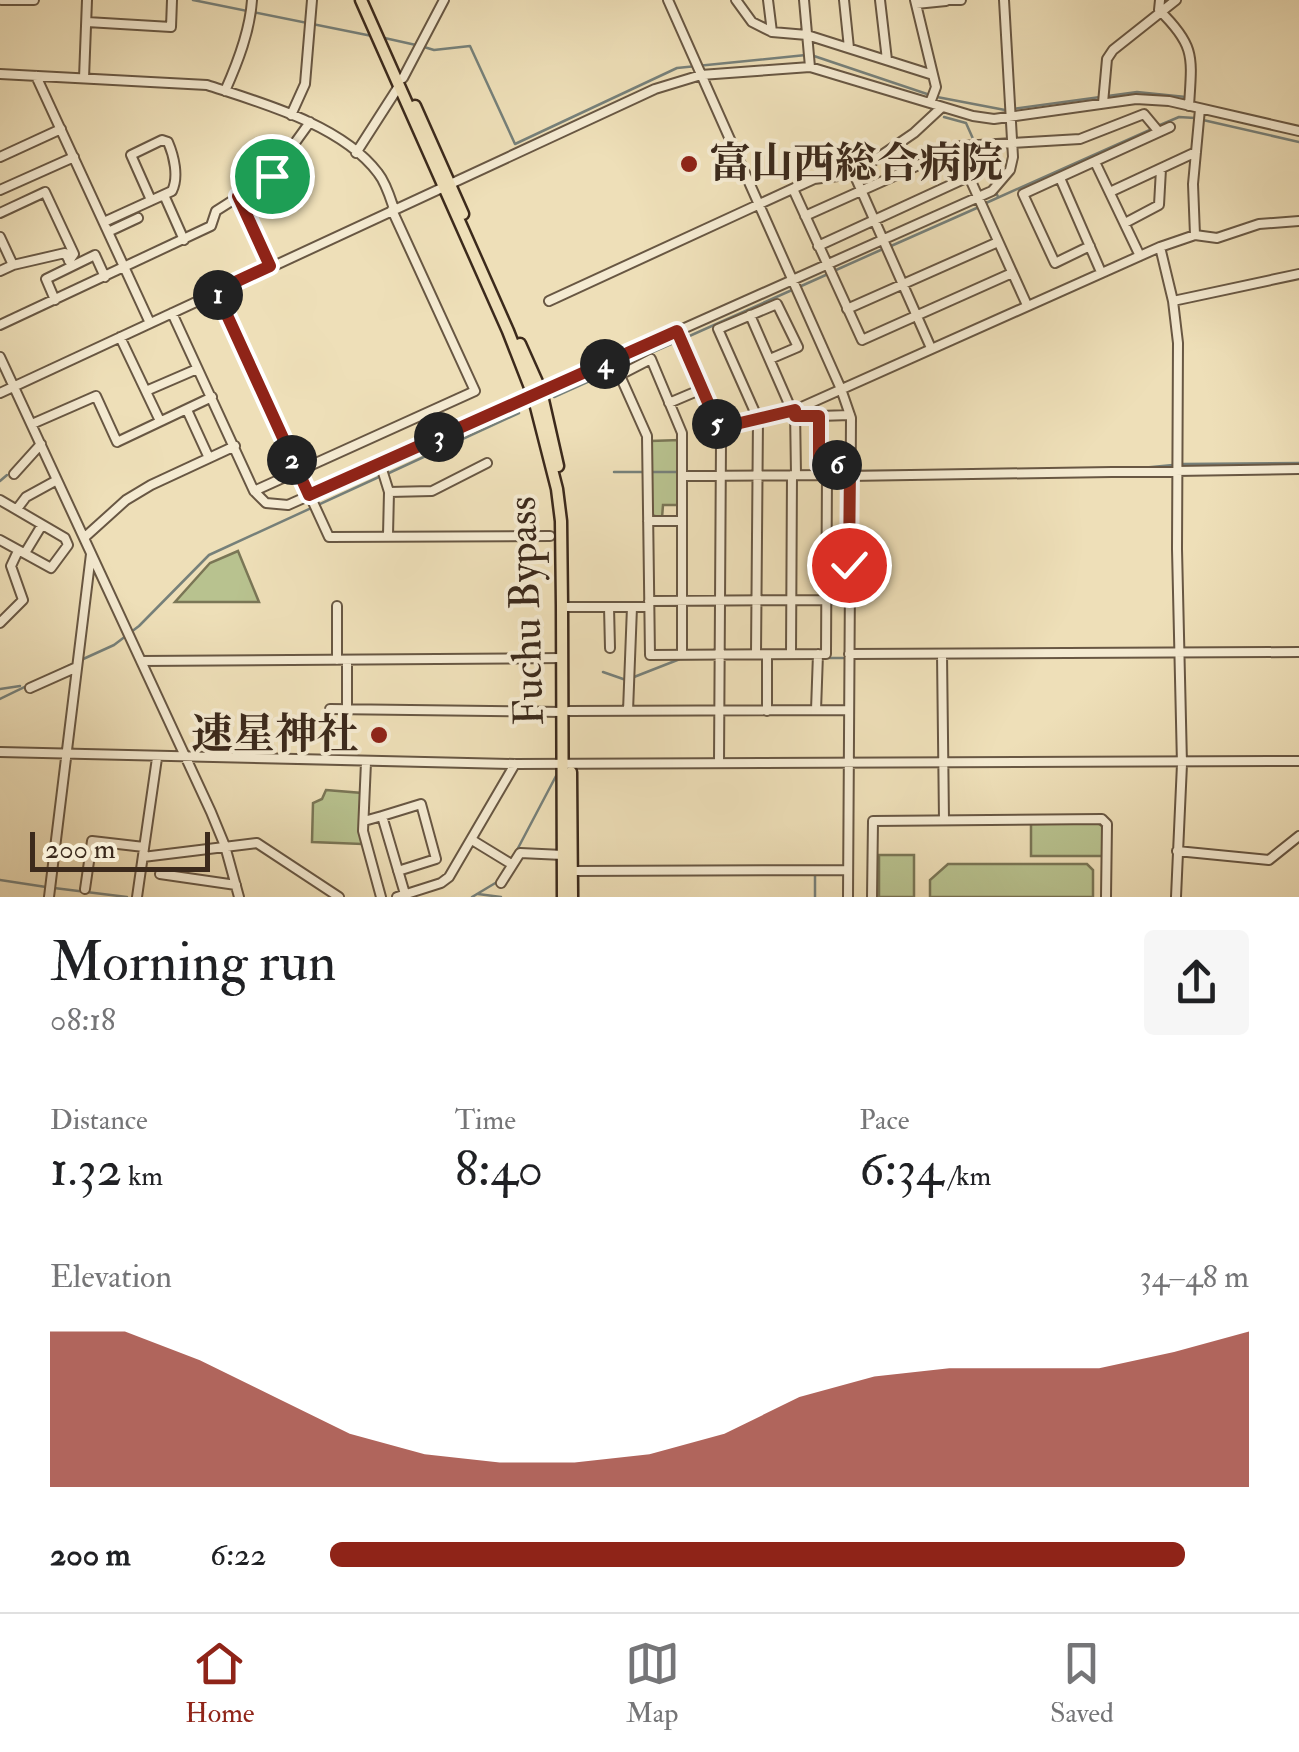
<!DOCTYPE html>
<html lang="en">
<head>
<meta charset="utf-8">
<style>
  body { margin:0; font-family:"IM FELL Double Pica","Noto Serif JP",serif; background:#f6f6f6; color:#202124; height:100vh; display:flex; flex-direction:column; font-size:38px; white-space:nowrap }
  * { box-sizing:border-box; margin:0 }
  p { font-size:32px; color:#757577 }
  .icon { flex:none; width:55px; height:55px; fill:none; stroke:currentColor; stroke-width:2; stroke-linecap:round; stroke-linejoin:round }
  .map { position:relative; height:897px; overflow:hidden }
  .drawer { display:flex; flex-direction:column; background:#fff; flex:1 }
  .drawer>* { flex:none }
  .scale { position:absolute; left:30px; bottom:25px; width:180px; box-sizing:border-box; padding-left:10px; border:5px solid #3c2a1c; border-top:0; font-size:28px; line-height:35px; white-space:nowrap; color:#3c2a1c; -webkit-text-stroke:8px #f4ead1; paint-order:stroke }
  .pin { position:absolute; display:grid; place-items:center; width:85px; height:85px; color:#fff; margin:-42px; border:5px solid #fff; border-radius:50%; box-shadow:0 2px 10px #0007 }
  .km { position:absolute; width:50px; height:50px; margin:-25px; border-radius:50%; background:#222; color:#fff; font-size:28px; line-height:50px; text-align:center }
  .round { display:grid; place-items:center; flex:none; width:105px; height:105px; border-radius:10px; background:#f6f6f6 }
  .overview { display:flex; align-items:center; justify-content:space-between; height:170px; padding:0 50px }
  h1 { font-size:55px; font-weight:600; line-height:75px }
  .figures { display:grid; grid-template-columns:repeat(3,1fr); gap:15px; height:170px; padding:10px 50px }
  .figures div { display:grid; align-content:center }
  .figures b { font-size:50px; font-weight:600 }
  .figures small { font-size:28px; font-weight:400 }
  .figures p { font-size:28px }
  .chart { height:280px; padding:20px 50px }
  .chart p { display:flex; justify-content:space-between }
  .chart svg { width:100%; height:180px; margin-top:10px; fill:#8f2418; opacity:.7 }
  ul { padding:0 50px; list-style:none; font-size:32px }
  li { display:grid; grid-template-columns:160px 120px 1fr; align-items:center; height:75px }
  li i { height:25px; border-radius:12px; background:#8f2418 }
  .tabs { display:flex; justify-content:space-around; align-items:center; height:140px; border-top:2px solid #e0e0e0; background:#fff; font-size:28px; color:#757577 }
  .tabs a { display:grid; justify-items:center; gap:5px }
  .tabs .current { color:#8f2418 }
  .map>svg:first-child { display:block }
  .green { fill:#b8c28f; stroke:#7a7656; stroke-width:2.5 }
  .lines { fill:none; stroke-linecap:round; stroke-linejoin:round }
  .stream { stroke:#76807a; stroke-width:2.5 }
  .minor-casing { stroke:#685743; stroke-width:12 }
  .highway-casing { stroke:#3c2a1c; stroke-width:15 }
  .minor { stroke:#f4ead1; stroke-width:8 }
  .highway { stroke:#eedfb8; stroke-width:10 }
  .route-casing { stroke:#fff; stroke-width:20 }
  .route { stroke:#8f2418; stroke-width:12 }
  .poi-dot { fill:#8f2418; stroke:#f4ead1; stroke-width:4 }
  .labels { text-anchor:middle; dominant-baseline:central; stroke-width:8; stroke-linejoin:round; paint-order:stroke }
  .poi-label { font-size:42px; font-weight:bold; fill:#3c2a1c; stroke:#f4ead1; text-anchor:start }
  .street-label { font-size:42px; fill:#3c2a1c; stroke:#f4ead1 }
</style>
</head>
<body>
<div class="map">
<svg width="1299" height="897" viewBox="0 0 1299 897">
  <rect width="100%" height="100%" fill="#eedfb8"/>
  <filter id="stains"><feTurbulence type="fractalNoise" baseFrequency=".002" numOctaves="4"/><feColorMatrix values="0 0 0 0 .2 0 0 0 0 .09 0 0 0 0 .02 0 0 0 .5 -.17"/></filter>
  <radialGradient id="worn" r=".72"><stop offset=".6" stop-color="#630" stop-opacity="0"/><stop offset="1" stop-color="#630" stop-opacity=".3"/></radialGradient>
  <path class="green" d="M680 440V505H663L662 518 651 515 650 441Z
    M238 551 259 602H175L210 563Z
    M326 790 362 793V844L312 842 313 803 322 799Z
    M1098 823 1103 827V856H1031V824Z
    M879 855H914V897H879Z
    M948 864H1087L1093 870V897H930V880Z"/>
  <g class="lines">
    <path class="stream" d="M193 0 372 36
      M380 37 416 45
      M424 47 434 50 470 46 515 144 677 68 806 55
      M814 56 930 95
      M937 97 1005 110 1137 92 1186 97
      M944 117 966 123 974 141
      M1203 120 1299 142
      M1160 125 1179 117 1195 118
      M978 149 998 197
      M986 203 1152 129
      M891 246 979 207
      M836 270 883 249
      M799 287 828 274
      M685 338 792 290
      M621 366 678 341
      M554 397 614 370
      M1181 464 1299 463
      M1141 468 1173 465
      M801 471H848
      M856 471H958
      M614 472H643
      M651 472H678
      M389 473 519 413
      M0 481 7 475
      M830 604H843
      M771 658H858
      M81 660 114 645 139 626 209 555 381 476
      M603 672 626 680
      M634 677 680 659 763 658
      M0 689 20 686
      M0 699 74 663
      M517 850 556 776
      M815 874V897
      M0 880 46 887
      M54 888 127 897
      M478 894 501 897
      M472 897 497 882
      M578 897V876"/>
    <g class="minor-casing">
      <path id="minor" d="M2 0H34
        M668 0 841 389 851 418 848 897
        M736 0 752 22 772 32 807 35 933 75
        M768 0 772 32
        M804 0 810 67
        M844 0 849 48
        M880 0 887 60
        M915 0 936 87 930 103
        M944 0H961
        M1160 0 1159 10C1196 46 1192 57 1189 106
        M916 4 946 1
        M87 22 171 27 172 0
        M0 74 207 85C262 103 342 125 378 173 386 183 390 197 394 209
        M36 76 150 323
        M84 78 87 0
        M403 78 444 0
        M225 91C238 62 250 31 252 0
        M1103 103 1107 59 1113 50 1176 0
        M291 115 305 84 312 0
        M956 148 1027 305
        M356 153 399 86
        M0 157 61 129
        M1095 162 1140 256
        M854 174 931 348
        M1060 178 1101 272
        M793 189 862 340 1012 273
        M0 190 74 157
        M1110 192 1196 152
        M164 195 184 240
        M238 196 270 266
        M0 213 45 192 74 254 69 261
        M805 216 961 146 1080 139 1144 114 1159 132
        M104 222 172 191C179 177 174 156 168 142L162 140 131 155 151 200
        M1125 223 1159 205 1161 169
        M108 232 138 218
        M1195 235 1193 184 1200 109
        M0 237 13 265
        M818 246 968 177
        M1090 246 1055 263 1023 194 1170 127
        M1160 247 1173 301 1178 343 1177 549 1182 764 1176 897
        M0 271 13 265 65 253 70 262
        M216 291 329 537 550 536
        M55 300 46 279 95 255 105 277
        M549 301 814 179 854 174 914 133 942 107
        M1173 301 1299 274
        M847 309 998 242
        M172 313 254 491 266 503 288 505 992 191 1010 170 1013 157 1004 0
        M750 315 792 411
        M0 325 211 226 216 211 271 176 310 122
        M677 331 719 429 721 442 719 763
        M120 337 160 421
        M0 357 211 812 225 846 239 897
        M613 360 647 436 650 655 826 654 827 475 683 476
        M620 375 651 359 682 433V655
        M146 391 197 369
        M0 393 655 89 701 75 810 67 973 116 994 119 1136 99 1169 101 1299 131
        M669 403 702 389
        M187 410 209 458
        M795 410 796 475
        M32 424 96 396 117 442 212 397
        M719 429 795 410 1160 247 1195 235 1217 238 1259 224 1299 221
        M380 463 389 492 388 535
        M850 465H819V416L850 415
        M14 474 41 444
        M849 476 1299 469
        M254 491 475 391 392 210
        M389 492 432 491 487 463
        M0 500 65 538 68 545 51 568 0 540
        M17 509 26 497 57 480
        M648 521H682
        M85 537 126 500 151 485 235 446
        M25 553 42 525
        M649 601 826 600
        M337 606V660
        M567 607H645
        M609 607 610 648
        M0 623 23 600 11 566 18 551
        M756 654 758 419 718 329 777 304 798 347 770 359
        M791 654 792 475
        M849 654 1299 652
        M942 654 944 820
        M141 661 563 658
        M30 688 77 667
        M330 709 563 712
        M347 709V660
        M816 710 818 654
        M569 711 848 710
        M628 711 632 607
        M767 711V655
        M0 752 515 764 1299 761
        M366 762 363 831 381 897
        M382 816 421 804 436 859 398 871
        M364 821 382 816 405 894
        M472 840 508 862
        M1177 851 1269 860 1299 836
        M143 857 257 843 339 897
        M572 871 848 870
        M160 874 236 885
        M501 883 520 853 563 855
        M85 889 92 841 144 847
        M49 897 91 554
        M137 897 157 758
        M397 897 441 883 449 877 515 764
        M872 897 873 821 1102 819 1107 824 1106 897"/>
    </g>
    <g class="highway-casing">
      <path id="highway" d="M361 0 508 331 533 395 557 489 561 521 562 606 563 897
        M415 106 463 214
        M520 344 541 391 558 466
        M571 772 572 897"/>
    </g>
    <use href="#minor" class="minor"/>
    <use href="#highway" class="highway"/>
  </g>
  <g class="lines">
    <g class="route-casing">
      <path id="route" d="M272 176 238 196 270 266 216 291 309 495 677 331 719 428 795 410V416H819V465H850L849 565"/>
    </g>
    <use href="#route" class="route"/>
  </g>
  <g class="poi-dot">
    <circle cx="689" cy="164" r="10"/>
    <circle cx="379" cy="735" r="10"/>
  </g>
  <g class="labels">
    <g class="poi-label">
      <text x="709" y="164">富山西総合病院</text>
      <text x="359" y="735" text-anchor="end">速星神社</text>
    </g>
    <g class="street-label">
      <text transform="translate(526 611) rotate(-92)">Fuchu Bypass</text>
    </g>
  </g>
  <rect width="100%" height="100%" filter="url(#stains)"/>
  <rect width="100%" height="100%" fill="url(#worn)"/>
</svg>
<div class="scale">200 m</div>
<div class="pin" style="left:272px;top:176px;background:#1e9e55"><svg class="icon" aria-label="arrive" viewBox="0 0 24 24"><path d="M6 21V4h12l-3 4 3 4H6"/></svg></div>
<div class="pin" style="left:849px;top:565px;background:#d93025"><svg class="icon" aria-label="check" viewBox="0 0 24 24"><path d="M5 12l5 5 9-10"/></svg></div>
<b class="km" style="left:218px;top:295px">1</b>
<b class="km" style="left:292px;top:460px">2</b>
<b class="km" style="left:439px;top:437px">3</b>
<b class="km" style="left:605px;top:364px">4</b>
<b class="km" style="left:717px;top:424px">5</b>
<b class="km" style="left:837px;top:465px">6</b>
</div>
<section class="drawer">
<div class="overview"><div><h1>Morning run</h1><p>08:18</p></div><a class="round"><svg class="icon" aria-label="share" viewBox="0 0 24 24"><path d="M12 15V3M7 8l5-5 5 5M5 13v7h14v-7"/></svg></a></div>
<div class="figures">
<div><p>Distance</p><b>1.32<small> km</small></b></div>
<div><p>Time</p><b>8:40</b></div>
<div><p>Pace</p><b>6:34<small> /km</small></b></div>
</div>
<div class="chart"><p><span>Elevation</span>34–48 m</p>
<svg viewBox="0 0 160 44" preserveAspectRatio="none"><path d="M0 44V6L10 6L20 13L30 22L40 31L50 36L60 38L70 38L80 36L90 31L100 22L110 17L120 15L130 15L140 15L150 11L160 6V44z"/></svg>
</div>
<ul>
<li><b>200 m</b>6:22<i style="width:93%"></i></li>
</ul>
</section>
<nav class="tabs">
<a class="current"><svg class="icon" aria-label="home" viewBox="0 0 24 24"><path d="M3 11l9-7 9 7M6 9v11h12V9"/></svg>Home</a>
<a><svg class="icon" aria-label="map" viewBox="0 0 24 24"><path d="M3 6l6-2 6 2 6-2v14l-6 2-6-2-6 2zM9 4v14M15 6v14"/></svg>Map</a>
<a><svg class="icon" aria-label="saved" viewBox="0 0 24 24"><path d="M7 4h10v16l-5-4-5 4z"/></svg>Saved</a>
</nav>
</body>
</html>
